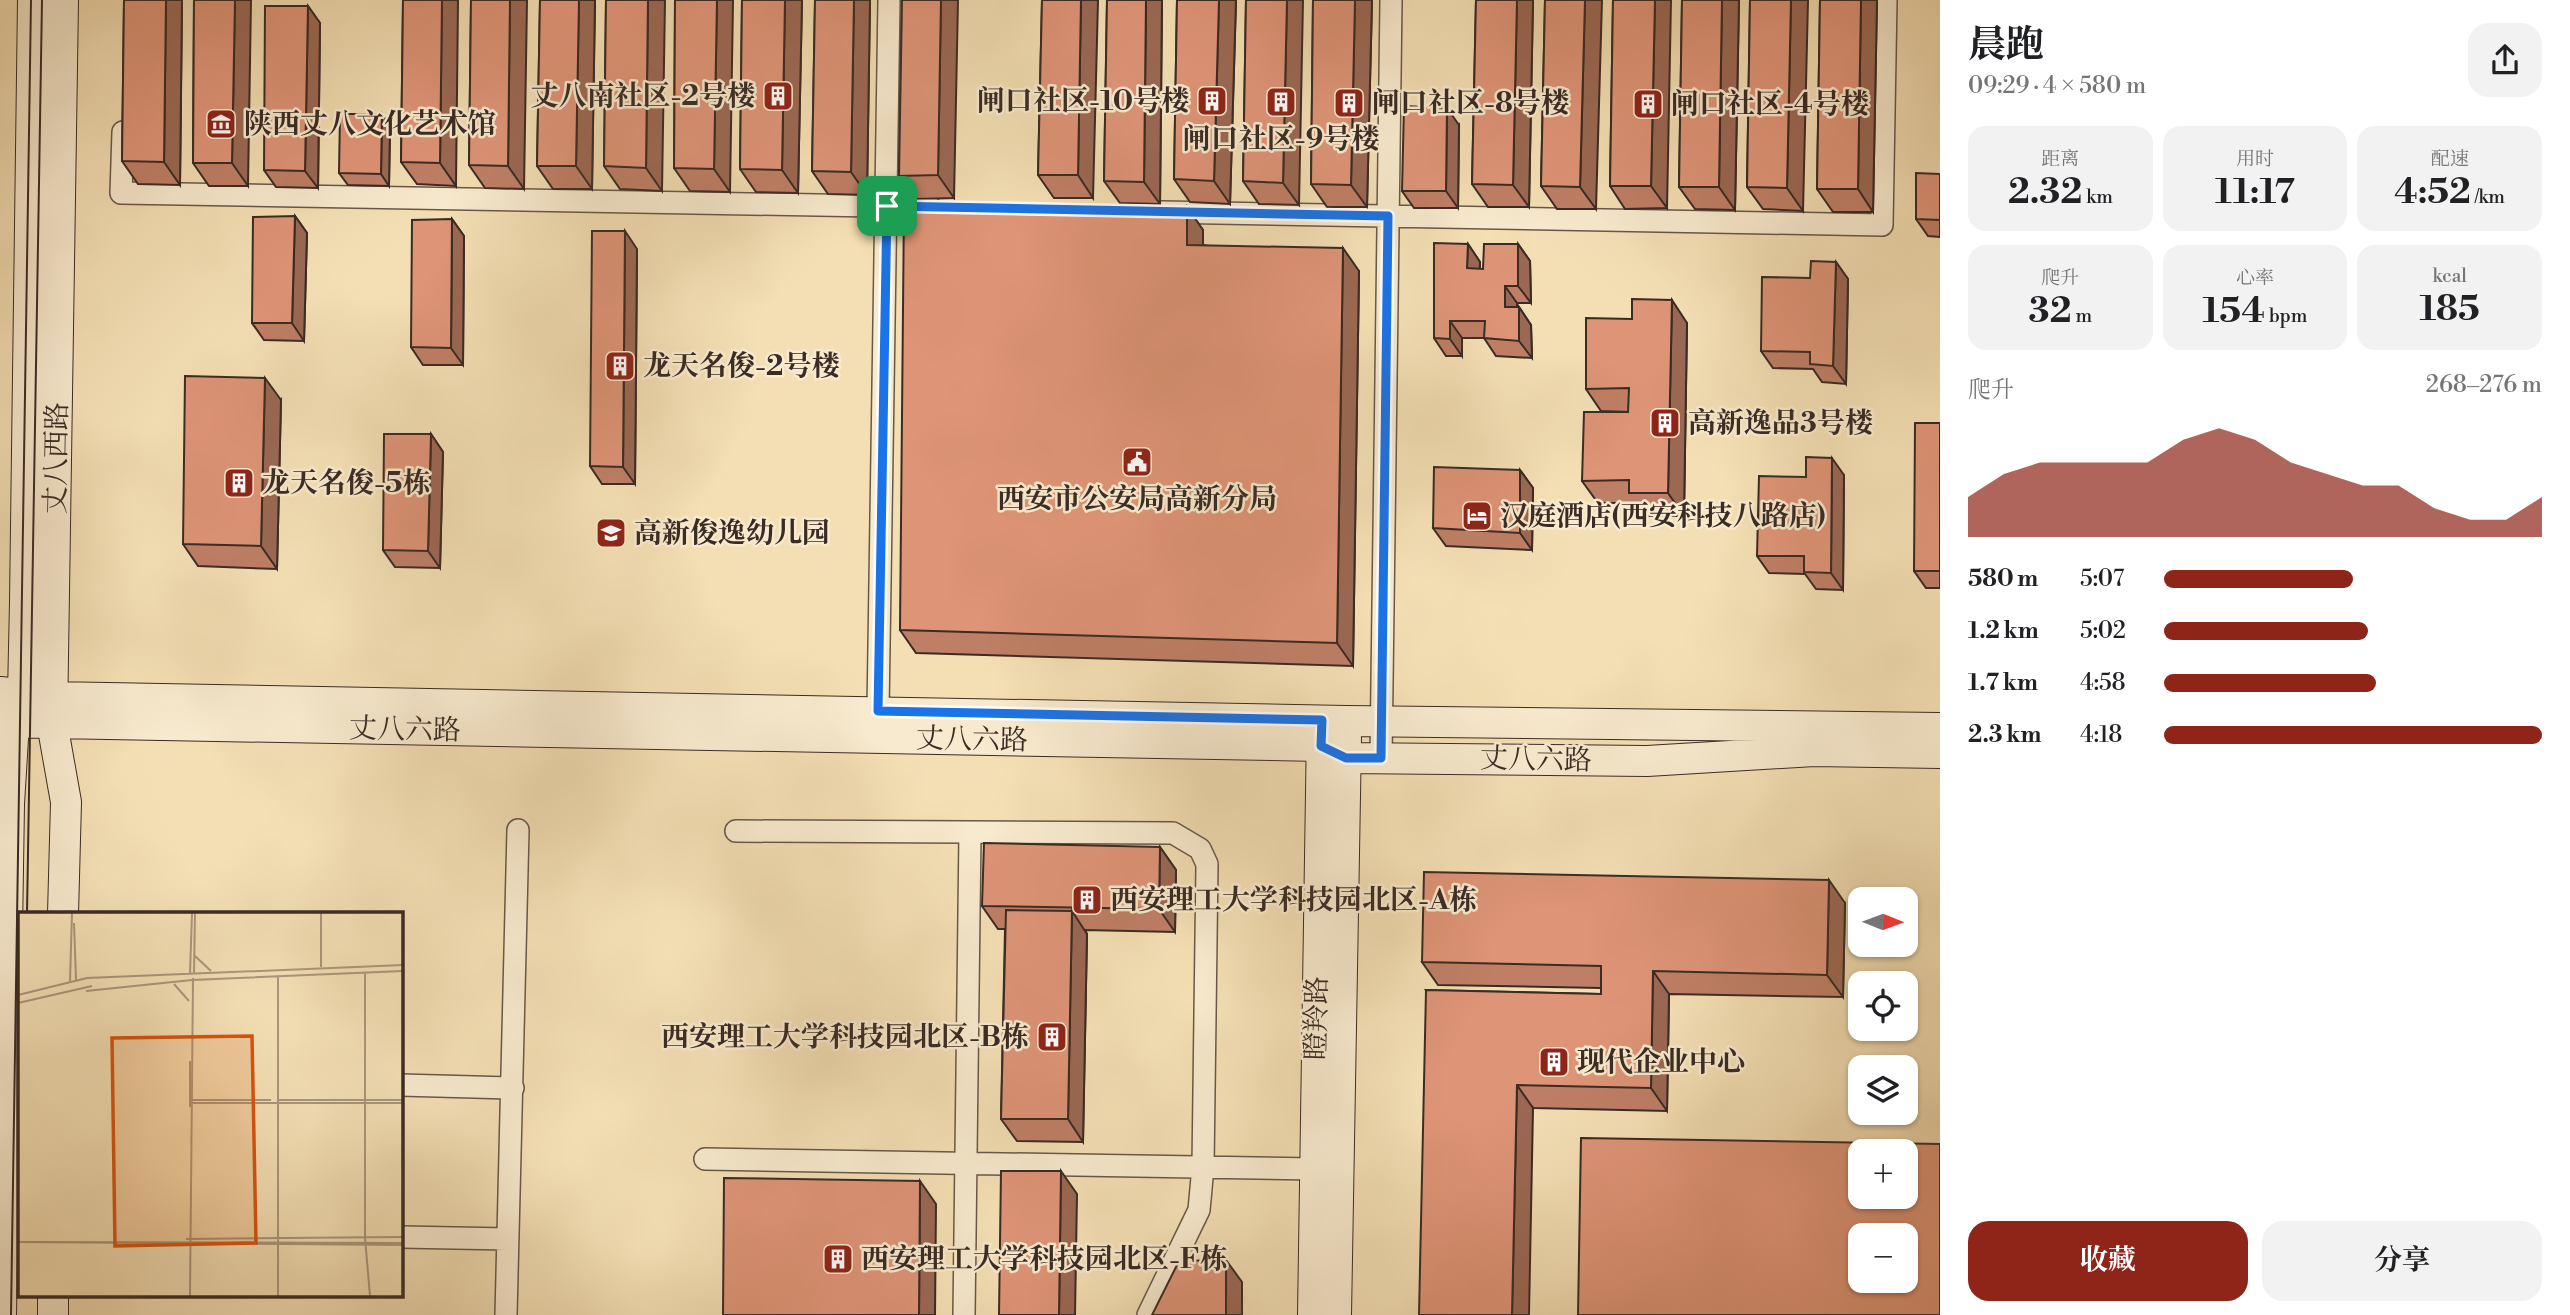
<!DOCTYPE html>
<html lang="zh">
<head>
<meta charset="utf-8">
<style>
  body { margin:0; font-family:"Libre Bodoni","Noto Serif SC",serif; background:#f2f2f2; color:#202124; height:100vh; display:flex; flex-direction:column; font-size:26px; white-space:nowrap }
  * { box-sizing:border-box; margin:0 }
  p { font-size:23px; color:#757577 }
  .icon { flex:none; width:38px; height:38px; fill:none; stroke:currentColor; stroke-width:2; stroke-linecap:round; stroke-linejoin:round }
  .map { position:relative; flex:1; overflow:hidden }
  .panel { display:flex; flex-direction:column; background:#fff; width:630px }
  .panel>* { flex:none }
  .needle { width:46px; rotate:91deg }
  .tools { position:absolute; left:1848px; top:887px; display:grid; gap:14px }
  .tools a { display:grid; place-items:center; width:70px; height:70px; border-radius:14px; background:#fff; box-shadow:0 2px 5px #0004; font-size:35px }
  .pin { position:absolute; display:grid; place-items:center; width:60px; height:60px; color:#fff; margin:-30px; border-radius:14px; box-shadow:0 4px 10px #0006 }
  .round { display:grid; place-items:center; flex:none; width:74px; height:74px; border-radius:21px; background:#f2f2f2 }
  .overview { display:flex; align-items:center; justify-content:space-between; height:119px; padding:0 28px }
  h1 { font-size:38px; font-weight:700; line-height:52px }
  .metrics { display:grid; grid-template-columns:repeat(3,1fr); gap:10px; height:119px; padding:7px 28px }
  .metrics div { display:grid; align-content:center; border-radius:18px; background:#f2f2f2; text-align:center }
  .metrics b { font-size:35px; font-weight:700 }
  .metrics small { font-size:19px; font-weight:400 }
  .metrics p { font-size:19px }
  .chart { height:196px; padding:14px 28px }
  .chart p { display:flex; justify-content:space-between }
  .chart svg { width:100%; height:126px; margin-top:7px; fill:#8f2418; opacity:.7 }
  .primary-button { display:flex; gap:14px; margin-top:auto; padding:14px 28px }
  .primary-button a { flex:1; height:80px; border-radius:21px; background:#8f2418; color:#fff; font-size:28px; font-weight:700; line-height:80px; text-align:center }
  .primary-button a+a { background:#f2f2f2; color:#202124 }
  ul { padding:0 28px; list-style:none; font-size:23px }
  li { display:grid; grid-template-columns:112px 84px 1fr; align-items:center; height:52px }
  li i { height:18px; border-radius:9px; background:#8f2418 }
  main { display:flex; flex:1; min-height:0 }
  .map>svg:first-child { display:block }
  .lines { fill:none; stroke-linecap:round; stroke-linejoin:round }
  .street-casing { stroke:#685849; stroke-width:24 }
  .secondary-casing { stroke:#3a2b25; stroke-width:32 }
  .street { stroke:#f8eace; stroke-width:21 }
  .secondary { stroke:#f8eace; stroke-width:30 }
  .tram { stroke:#3a2b25; stroke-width:2 }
  .wall { fill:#bf7f66; stroke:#3a2b25; stroke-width:2 }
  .shaded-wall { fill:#9b6853; stroke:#3a2b25; stroke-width:2 }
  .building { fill:#de9477; stroke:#3a2b25; stroke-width:2; fill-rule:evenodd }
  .route-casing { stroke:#fff; stroke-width:14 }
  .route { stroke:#1a73e8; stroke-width:9 }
  .labels { text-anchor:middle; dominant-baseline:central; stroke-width:5; stroke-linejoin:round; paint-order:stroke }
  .poi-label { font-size:28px; font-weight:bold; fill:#3a2b25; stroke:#f8eace; text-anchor:start }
  .street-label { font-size:28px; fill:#3a2b25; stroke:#f8eace }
  .inset-road { fill:none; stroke:#aa977b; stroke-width:2 }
  .view { fill:#d7540e; fill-opacity:0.15; stroke:#d7540e; stroke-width:3.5 }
  .inset-edge { fill:none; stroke:#3a2b25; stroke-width:3.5 }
</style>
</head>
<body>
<main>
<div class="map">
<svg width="1940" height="1315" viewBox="0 0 1940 1315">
  <rect width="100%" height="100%" fill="#f4dfb4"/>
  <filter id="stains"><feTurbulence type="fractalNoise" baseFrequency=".00286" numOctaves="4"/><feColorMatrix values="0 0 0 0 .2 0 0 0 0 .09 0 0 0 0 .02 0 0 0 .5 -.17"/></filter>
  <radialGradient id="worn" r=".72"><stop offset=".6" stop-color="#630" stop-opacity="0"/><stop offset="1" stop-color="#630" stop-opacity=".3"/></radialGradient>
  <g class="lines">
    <g class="street-casing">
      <path id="street" d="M123 132 121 193 930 207
        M1162 212 1882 225 1886 0
        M878 711 889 0
        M1381 758 1391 0
        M736 831 1173 833 1200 849 1207 864 1203 1167 1199 1210 1148 1315
        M401 1085 513 1088
        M705 1159 1315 1169
        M401 1237 508 1239
        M506 1315 518 830
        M964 1315 970 833"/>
    </g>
    <g class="secondary-casing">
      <path id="secondary" d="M0 692 53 697 1346 721 1940 728
        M0 722 1321 746 1346 758 1647 761 1814 751 1940 753
        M63 914 66 802 52 723 63 0
        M1 1315 9 804 14 722 23 694 25 602 33 0
        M53 1315V1296
        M1313 1315 1322 727
        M1336 1315 1346 738"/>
    </g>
    <use href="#street" class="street"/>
    <use href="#secondary" class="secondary"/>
    <path class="tram" d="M27 914 42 0
      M11 1315 31 0"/>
  </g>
  <path class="wall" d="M124 0H182L180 185 138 184 122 161Z
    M194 0 248 186H209L193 163Z
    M403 0 456 186 417 184 401 162Z
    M471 0 524 189 485 188 469 165Z
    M540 0H595L592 189H553L537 166Z
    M606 0 662 191 620 189 604 166Z
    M675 0 730 192 690 191 674 168Z
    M742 0H802L798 193 756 192 740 169Z
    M815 0H870L867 195 828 194 812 171Z
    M902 0 954 198 915 199 899 176Z
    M1042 0 1093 198H1054L1038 175Z
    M1107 0H1162L1160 204 1120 203 1104 181Z
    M1177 0H1236L1230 204 1190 202 1174 179Z
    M1246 0 1299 205 1259 204 1243 181Z
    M1313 0H1372L1367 207H1327L1311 184Z
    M1476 0H1533L1529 207H1488L1472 184Z
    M1545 0 1596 209H1557L1541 186Z
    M1613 0 1667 208 1625 209 1610 186Z
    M1682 0H1739L1735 210 1695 209 1679 187Z
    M1750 0 1803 211 1763 209 1747 187Z
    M1820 0H1877L1873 212H1833L1817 189Z
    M308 6 320 23 318 188 276 187 264 170Z
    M382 114 390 126 389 186 348 185 339 173Z
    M1459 125 1458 208H1414L1402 191Z
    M1940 174V237L1928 236 1916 219Z
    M1187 207 1203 230V245L1359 271 1353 666 916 653 900 630Z
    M295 216 307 233 304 341 264 340 252 323Z
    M452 219 464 236 463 365H423L411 347Z
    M1468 244 1480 262V269H1483L1518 244 1530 261 1531 303H1517V307H1519L1531 325 1532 358 1496 356 1484 338H1462V356H1446L1434 338Z
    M637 249 635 484H602L590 466Z
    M1836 262 1848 279 1846 384 1822 382 1813 369 1773 368 1761 351 1810 278Z
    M1632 319 1687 323 1684 516H1644L1635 503H1598L1582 481 1628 412 1601 411 1586 389Z
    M281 400 277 569 198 566 183 544Z
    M1940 423V588H1926L1914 571Z
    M431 434 443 452 440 568 395 567 383 550Z
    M1520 470 1533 488 1532 550 1446 546 1433 528Z
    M1844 475 1843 590 1816 589 1805 574 1769 573 1757 556 1806 477Z
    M1160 847 1176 870 1175 932 1085 930 1087 934 1083 1142 1017 1141 1001 1119 1005 929H998L982 906Z
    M1845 903 1843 997 1669 994 1667 1111 1533 1108 1426 990 1601 994V988L1438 985 1422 962Z"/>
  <path class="shaded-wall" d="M166 0H182L180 185 164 162Z
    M235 0H251L248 186 232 163Z
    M442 0H458L456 186 440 163Z
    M510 0H527L524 189 508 166Z
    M579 0H595L592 189 576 166Z
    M648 0H665L662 191 646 168Z
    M717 0H733L730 192 714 169Z
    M785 0H802L798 193 782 170Z
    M854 0H870L867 195 851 172Z
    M941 0H958L954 198 938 175Z
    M1081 0H1098L1093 198 1078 175Z
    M1146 0H1162L1160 204 1144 182Z
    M1219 0H1236L1230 204 1214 181Z
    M1287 0H1303L1299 205 1283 183Z
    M1355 0H1372L1367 207 1351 185Z
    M1517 0H1533L1529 207 1513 185Z
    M1585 0H1602L1596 209 1580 187Z
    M1655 0H1671L1667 208 1651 186Z
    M1722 0H1739L1735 210 1719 187Z
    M1791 0H1808L1803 211 1787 188Z
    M1861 0H1877L1873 212 1858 189Z
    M308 6 320 23 318 188 305 171Z
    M1447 108 1459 125 1458 208 1446 191Z
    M382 114 390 126 389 186 381 174Z
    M1187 207 1203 230V268L1187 245Z
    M295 216 307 233 304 341 292 323Z
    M452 219 464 236 463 365 451 348Z
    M625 231 637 249 635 484 623 467Z
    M1468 244 1480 262 1479 285 1467 268Z
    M1518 244 1530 261 1531 303 1518 286Z
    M1343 248 1359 271 1353 666 1337 643Z
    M1836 262 1848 279 1846 384 1833 366Z
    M1505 286 1517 303V325L1505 307Z
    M1672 300 1687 323 1684 516 1668 493Z
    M1519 307 1531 325 1532 358 1519 341Z
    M1450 321 1462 338V356L1450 339Z
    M265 378 281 400 277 569 261 546Z
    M431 434 443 452 440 568 428 551Z
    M1832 458 1844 475 1843 590 1831 573Z
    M1520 470 1533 488 1532 550 1520 533Z
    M1160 847 1176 870 1175 932 1159 909Z
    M1829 880 1845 903 1843 997 1827 975Z
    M1072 911 1087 934 1083 1142 1068 1119Z
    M1653 971 1669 994 1667 1111 1651 1088Z
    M1517 1085 1533 1108 1529 1315H1512Z
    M1061 1171 1077 1194 1075 1315H1059Z
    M920 1181 936 1204 935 1315H919Z
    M1226 1260 1242 1282V1315H1226Z"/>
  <path class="building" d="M124 0H166L164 162 122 161Z
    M194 0H235L232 163H193Z
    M403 0H442L440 163 401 162Z
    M471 0H510L508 166 469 165Z
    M540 0H579L576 166H537Z
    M606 0H648L646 168 604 166Z
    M675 0H717L714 169 674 168Z
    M742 0H785L782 170 740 169Z
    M815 0H854L851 172 812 171Z
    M902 0H941L938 175 899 176Z
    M1042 0H1081L1078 175H1038Z
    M1107 0H1146L1144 182 1104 181Z
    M1177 0H1219L1214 181 1174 179Z
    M1246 0H1287L1283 183 1243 181Z
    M1313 0H1355L1351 185 1311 184Z
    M1476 0H1517L1513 185 1472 184Z
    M1545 0H1585L1580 187 1541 186Z
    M1613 0H1655L1651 186H1610Z
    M1682 0H1722L1719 187H1679Z
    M1750 0H1791L1787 188 1747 187Z
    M1820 0H1861L1858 189H1817Z
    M265 6H308L305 171 264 170Z
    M1404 106 1447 108 1446 191H1402Z
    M340 114H382L381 174 339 173Z
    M1916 173 1940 174V220L1916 219Z
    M904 202 1187 207V245L1343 248 1337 643 900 630Z
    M295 216 292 323H252L253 217Z
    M452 219 451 348 411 347 412 220Z
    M592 231H625L623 467 590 466Z
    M1434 243 1468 244 1467 268 1483 269 1484 244H1518V286H1505V307H1519V341L1484 338 1485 321H1450V339L1434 338Z
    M1811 261 1836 262 1833 366 1810 364V352L1761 351 1762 277 1810 278Z
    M1632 299 1672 300 1668 493H1629V480L1582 481 1584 412H1628L1629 388 1586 389V318L1632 319Z
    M185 376 265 378 261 546 183 544Z
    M1915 423H1940V571H1914Z
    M384 434H431L428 551 383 550Z
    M1806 457 1832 458 1831 573 1804 572V556H1757L1759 476 1806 477Z
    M1434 467 1520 470V533L1433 528Z
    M984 843 1160 847 1159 909 982 906Z
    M1424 872 1829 880 1827 975 1653 971 1651 1088 1517 1085 1512 1315H1419L1426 990 1601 994V966L1422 962Z
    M1006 910 1072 911 1068 1119H1001Z
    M1581 1138 1940 1144V1315H1578ZM1860 1152H1906V1197H1860ZM1860 1236H1906V1281H1860Z
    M1001 1171H1061L1059 1315H999Z
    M724 1178 920 1181 919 1315H723Z
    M1226 1260V1315H1152L1179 1261Z"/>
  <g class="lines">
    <g class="route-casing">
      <path id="route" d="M887 206 1388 216 1381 758H1346L1321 746 1322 720 878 711Z"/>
    </g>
    <use href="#route" class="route"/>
  </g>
  <defs>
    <g id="building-square" transform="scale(1.575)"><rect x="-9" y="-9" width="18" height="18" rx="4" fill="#8f2418" stroke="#f8eace"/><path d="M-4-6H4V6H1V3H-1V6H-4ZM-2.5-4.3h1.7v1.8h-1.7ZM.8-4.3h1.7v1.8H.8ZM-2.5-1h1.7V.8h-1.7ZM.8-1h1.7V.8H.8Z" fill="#fff"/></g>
    <g id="museum-square" transform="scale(1.575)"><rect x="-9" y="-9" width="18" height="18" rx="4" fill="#8f2418" stroke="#f8eace"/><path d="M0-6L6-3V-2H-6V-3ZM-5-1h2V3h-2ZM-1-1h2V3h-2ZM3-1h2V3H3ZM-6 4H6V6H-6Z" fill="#fff"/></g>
    <g id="civic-square" transform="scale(1.575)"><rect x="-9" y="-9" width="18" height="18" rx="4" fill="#8f2418" stroke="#f8eace"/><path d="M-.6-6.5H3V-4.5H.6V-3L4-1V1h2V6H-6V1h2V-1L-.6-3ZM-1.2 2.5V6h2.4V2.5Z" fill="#fff"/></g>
    <g id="hotel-square" transform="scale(1.575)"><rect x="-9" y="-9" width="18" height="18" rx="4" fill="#8f2418" stroke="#f8eace"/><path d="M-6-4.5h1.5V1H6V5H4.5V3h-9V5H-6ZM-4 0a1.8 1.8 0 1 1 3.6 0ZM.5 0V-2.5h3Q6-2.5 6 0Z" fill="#fff"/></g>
    <g id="school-square" transform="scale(1.575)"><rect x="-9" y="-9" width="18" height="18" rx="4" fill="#8f2418" stroke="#f8eace"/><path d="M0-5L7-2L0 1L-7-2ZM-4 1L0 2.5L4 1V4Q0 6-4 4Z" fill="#fff"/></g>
  </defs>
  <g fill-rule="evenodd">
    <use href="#building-square" x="778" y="96"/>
    <use href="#building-square" x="1212" y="101"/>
    <use href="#building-square" x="1281" y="102"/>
    <use href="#building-square" x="1349" y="103"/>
    <use href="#building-square" x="1648" y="104"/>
    <use href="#museum-square" x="221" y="124"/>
    <use href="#building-square" x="620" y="366"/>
    <use href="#building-square" x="1665" y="423"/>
    <use href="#civic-square" x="1137" y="462"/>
    <use href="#building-square" x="239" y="483"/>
    <use href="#hotel-square" x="1477" y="516"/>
    <use href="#school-square" x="611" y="533"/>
    <use href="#building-square" x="1087" y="900"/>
    <use href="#building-square" x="1052" y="1037"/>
    <use href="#building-square" x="1554" y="1062"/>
    <use href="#building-square" x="838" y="1259"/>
  </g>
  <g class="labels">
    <g class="poi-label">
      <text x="755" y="96" text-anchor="end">丈八南社区-2号楼</text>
      <text x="1189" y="101" text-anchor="end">闸口社区-10号楼</text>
      <text x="1372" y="103">闸口社区-8号楼</text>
      <text x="1671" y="104">闸口社区-4号楼</text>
      <text x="244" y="124">陕西丈八文化艺术馆</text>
      <text x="1281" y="139" text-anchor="middle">闸口社区-9号楼</text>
      <text x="643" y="366">龙天名俊-2号楼</text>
      <text x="1688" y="423">高新逸品3号楼</text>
      <text x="262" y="483">龙天名俊-5栋</text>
      <text x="1137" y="499" text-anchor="middle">西安市公安局高新分局</text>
      <text x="1500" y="516">汉庭酒店(西安科技八路店)</text>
      <text x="634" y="533">高新俊逸幼儿园</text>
      <text x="1110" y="900">西安理工大学科技园北区-A栋</text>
      <text x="1029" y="1037" text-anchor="end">西安理工大学科技园北区-B栋</text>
      <text x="1577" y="1062">现代企业中心</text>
      <text x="861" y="1259">西安理工大学科技园北区-F栋</text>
    </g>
    <g class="street-label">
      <text transform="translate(57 458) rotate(-89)">丈八西路</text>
      <text transform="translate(405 730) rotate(1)">丈八六路</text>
      <text transform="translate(972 740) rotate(1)">丈八六路</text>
      <text transform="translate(1536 760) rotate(1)">丈八六路</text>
      <text transform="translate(1317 1018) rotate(-89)">瞪羚路</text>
    </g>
  </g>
  <g transform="translate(18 912)">
    <rect width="385" height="385" fill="#f4dfb4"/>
    <path class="inset-road" d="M56 11 58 68M177 44 193 59M303 55V1M347 60V326L352 384M172 61 174 1M176 61 177 1M52 69 54 1M156 72 171 89M68 79 174 68 385 59M0 83 69 66 385 53M0 91 74 74M172 149V195M174 188H253M261 188H385M174 191H385M168 327 385 325M0 330 385 333M0 330 385 331M172 384 175 66M260 384V64"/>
    <path class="view" d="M234 124 238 331 97 334 94 126Z"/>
    <rect width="385" height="385" class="inset-edge"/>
  </g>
  <rect width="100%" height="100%" filter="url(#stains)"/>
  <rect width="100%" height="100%" fill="url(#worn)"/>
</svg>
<div class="tools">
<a><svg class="needle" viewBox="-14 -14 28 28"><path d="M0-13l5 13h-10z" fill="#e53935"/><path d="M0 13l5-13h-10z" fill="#757577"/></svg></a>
<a><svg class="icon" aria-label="locate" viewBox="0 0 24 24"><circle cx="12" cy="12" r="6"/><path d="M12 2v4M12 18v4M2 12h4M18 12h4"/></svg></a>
<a><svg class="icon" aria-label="layers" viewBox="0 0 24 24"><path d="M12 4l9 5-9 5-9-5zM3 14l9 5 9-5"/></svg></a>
<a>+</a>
<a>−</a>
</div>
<div class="pin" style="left:887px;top:206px;background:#1e9e55"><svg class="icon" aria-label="arrive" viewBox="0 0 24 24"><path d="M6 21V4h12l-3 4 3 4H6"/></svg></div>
</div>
<section class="panel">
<div class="overview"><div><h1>晨跑</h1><p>09:29 · 4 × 580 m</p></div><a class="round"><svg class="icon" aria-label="share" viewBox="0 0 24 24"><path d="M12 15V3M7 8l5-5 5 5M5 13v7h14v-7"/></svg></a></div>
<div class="metrics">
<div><p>距离</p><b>2.32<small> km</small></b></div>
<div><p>用时</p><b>11:17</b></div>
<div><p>配速</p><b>4:52<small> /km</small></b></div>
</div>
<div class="metrics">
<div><p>爬升</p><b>32<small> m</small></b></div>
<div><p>心率</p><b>154<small> bpm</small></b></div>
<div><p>kcal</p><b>185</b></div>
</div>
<div class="chart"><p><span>爬升</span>268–276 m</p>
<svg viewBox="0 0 160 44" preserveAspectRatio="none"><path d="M0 44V30L10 22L20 18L30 18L40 18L50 18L60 10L70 6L80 10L90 18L100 22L110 26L120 26L130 34L140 38L150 38L160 30V44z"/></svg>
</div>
<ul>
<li><b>580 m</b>5:07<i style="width:50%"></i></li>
<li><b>1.2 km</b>5:02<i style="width:54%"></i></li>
<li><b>1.7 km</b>4:58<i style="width:56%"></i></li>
<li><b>2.3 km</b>4:18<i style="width:100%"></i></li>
</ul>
<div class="primary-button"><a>收藏</a><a>分享</a></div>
</section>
</main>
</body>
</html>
